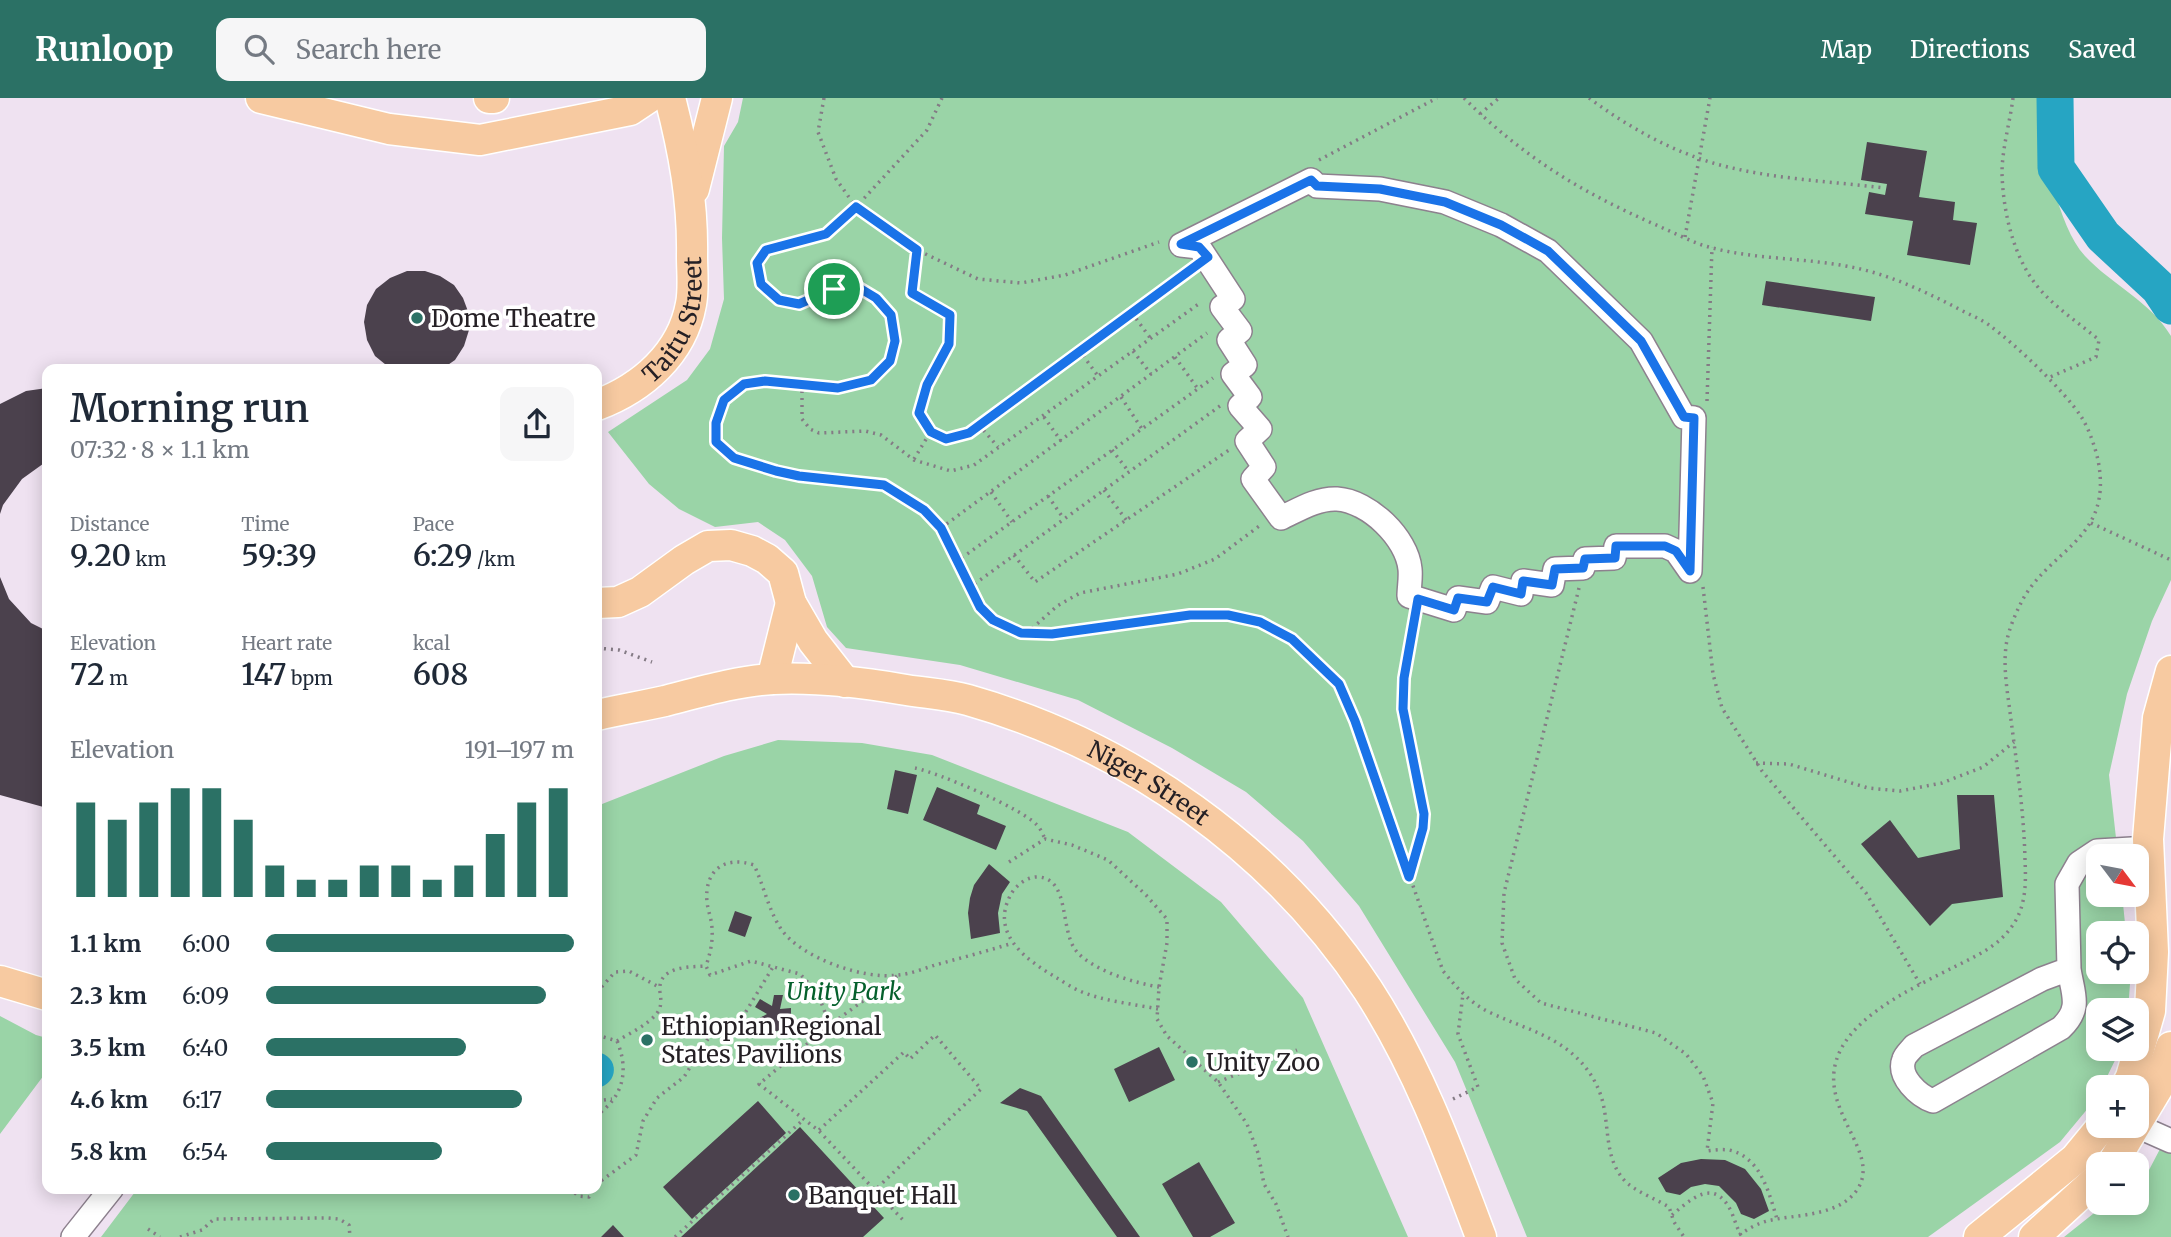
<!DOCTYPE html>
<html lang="en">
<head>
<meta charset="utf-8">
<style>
  body { margin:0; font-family:Merriweather,serif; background:#f6f6f7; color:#1f2937; height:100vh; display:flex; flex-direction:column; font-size:26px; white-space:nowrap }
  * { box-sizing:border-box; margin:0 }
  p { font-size:23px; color:#747a83 }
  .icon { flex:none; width:38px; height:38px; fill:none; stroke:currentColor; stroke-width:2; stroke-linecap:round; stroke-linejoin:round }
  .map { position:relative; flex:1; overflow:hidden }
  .side { position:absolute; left:42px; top:266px; width:560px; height:830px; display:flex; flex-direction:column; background:#fff; border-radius:14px; box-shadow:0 4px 18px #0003 }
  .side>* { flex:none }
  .needle { width:46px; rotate:122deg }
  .controls { position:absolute; left:2086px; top:746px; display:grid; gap:14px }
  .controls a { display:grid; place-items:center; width:63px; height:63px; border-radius:14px; background:#fff; box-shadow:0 4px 18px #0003; font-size:35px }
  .pin { position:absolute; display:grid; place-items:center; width:60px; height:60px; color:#fff; margin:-30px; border:4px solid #fff; border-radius:50%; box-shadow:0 2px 7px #0007 }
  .round { display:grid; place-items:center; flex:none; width:74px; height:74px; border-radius:14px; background:#f6f6f7 }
  .headline { display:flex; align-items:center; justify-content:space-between; height:119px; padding:0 28px }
  h1 { font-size:38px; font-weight:600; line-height:52px }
  .metrics { display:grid; grid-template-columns:repeat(3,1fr); gap:10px; height:119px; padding:7px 28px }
  .metrics div { display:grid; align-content:center }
  .metrics b { font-size:30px; font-weight:600 }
  .metrics small { font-size:19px; font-weight:400 }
  .metrics p { font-size:19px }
  .chart { height:196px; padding:14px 28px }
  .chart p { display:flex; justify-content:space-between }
  .chart svg { width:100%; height:126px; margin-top:7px; stroke:#2b7165; stroke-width:6 }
  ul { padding:0 28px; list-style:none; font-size:23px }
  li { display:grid; grid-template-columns:112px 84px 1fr; align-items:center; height:52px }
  li i { height:18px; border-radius:9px; background:#2b7165 }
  header { display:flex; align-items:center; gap:42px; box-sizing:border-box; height:98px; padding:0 35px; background:#2b7165; color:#fff }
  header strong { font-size:33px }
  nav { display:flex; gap:38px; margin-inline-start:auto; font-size:24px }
  .search { width:490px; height:63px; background:#f6f6f7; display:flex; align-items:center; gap:18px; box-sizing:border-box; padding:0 24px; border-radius:14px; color:#747a83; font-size:26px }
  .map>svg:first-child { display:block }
  .green { fill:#9ad4a7 }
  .water { fill:#26a5c3 }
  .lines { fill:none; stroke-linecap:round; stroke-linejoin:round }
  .river { stroke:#26a5c3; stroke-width:37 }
  .building { fill:#4b414d }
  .minor-casing { stroke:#8d818e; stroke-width:26 }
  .major-casing { stroke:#fff; stroke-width:33 }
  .path { stroke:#847b85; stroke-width:3.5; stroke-dasharray:2 5; stroke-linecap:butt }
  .minor { stroke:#fff; stroke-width:23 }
  .major { stroke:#f7caa1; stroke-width:30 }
  .route-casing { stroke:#fff; stroke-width:14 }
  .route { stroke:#1a73e8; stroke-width:9 }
  .poi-dot { fill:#2b7165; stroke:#fff; stroke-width:2.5 }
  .labels { text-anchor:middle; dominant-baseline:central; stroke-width:7; stroke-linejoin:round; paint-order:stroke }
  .street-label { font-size:24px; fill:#252025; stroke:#fff }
  .poi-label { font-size:24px; fill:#252025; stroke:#fff; text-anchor:start }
  .park-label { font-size:24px; font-style:italic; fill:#05602c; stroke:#fff }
</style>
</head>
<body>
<header>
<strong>Runloop</strong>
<div class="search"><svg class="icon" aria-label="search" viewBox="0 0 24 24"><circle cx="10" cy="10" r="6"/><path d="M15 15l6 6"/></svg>Search here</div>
<nav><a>Map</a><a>Directions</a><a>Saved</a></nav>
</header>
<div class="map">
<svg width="2171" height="1139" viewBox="0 0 2171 1139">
  <rect width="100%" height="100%" fill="#efe2f1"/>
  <path class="green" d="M743 0H2044C2042 44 2055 124 2085 158 2112 187 2150 203 2171 238V482L2152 523 2127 596 2109 677 2118 758H2098V796H2122L2126 835H2098V873H2131L2128 912H2098V950H2121L2102 989H2098V995L2094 1003 2060 1044 1928 1139H1527L1455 964 1359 808 1303 743 1246 694 1172 650 1078 602 960 567 846 550 827 529 812 478 785 442 758 424 715 429 679 411 649 386 608 334 687 282 710 251 724 201 722 140 724 48 738 24Z
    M778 642 862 645 932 657 1128 734 1221 804 1303 900 1408 1139H101L138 1090H597V708L724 658Z
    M0 918 36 937 47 940V973L0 1036Z
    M2171 1030V1139H2064L2108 1104H2137V1082L2149 1072Z"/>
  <path class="water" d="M597 954C620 958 619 986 597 990Z"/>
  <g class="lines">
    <path class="river" d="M2055 0 2056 70 2103 138 2159 190 2171 208"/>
  </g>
  <path class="building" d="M1867 44 1927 53 1919 99 1955 104 1953 122 1977 125 1970 167 1907 157 1913 123 1865 116 1869 94 1885 97 1887 86 1861 82Z
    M407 173H425L440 178 454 187 463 200 469 216V232L464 248 455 262 442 271H391L375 258 367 242 364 224 367 207 376 191 390 180Z
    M1766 183 1875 199 1871 223 1762 207Z
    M47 290V363L22 381 3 407 0 416V306L26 293Z
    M0 479 9 501 31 525 47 533V710L0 697Z
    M895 672 917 677 908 716 887 711Z
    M937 689 980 707 977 716 1006 728 996 752 923 722Z
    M1957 697H1994L2003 799 1952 806 1930 828 1861 746 1890 722 1918 760 1960 751Z
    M989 766 1010 784 1002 796 998 815 1000 835 971 841 968 815 970 800 974 787Z
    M735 813 752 819 745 839 728 833Z
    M774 897H783L780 911 791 910V919L779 921 781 932 774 934 771 923 758 931 754 923 767 916 755 909 760 901 772 908Z
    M1159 949 1175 982 1129 1004 1114 971Z
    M1020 990 1041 998 1140 1139H1117L1027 1013 1000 1005Z
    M758 1003 786 1035 692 1121 663 1089Z
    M800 1029 884 1120 863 1139H681Z
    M1701 1061 1725 1062 1745 1071 1761 1091 1769 1113 1754 1121 1741 1116 1736 1105 1719 1088 1705 1086 1691 1089 1680 1097 1666 1094 1658 1080 1681 1065Z
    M1199 1064 1235 1125 1210 1139H1193L1162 1086Z
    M613 1127 624 1139H601Z"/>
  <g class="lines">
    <g class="minor-casing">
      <path id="minor" d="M1311 82 1317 88 1380 91 1445 104 1501 127 1548 153 1641 243 1684 319 1694 320 1690 473 1676 453 1665 448H1616L1614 460 1585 461 1583 470 1555 471 1552 487 1523 483 1521 496 1493 489 1487 504 1458 500 1454 512 1409 498C1409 490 1411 480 1410 471 1407 440 1369 403 1337 401 1317 400 1298 412 1281 420L1253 381 1264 369 1247 343 1260 331 1240 308 1250 299 1233 276 1245 267 1229 242 1240 233 1222 209 1233 201 1199 149 1181 147Z
        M2069 871C2073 897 2082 910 2061 930L1933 1003C1919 998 1897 979 1904 961 1905 957 1911 952 1914 948L2042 881 2069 871 2067 786 2079 765 2097 753 2149 750
        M2137 1028 2171 1043
        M73 1139 112 1090"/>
    </g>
    <g class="major-casing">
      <g id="major">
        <path d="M261 0 389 31 480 42 630 12 648 0"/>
        <path d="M489 0H494"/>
        <path d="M694 91 717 0"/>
        <path id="s1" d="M597 307C642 290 682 256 691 206 694 191 692 174 692 158 693 103 684 54 670 0"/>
        <path d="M597 505 618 504 640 494 684 462 708 448 731 447 752 453 767 461 783 475 791 505 813 543 845 584"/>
        <path d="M772 581 791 505"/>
        <path id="s2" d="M597 617C619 612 642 608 665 603 700 594 737 583 773 581 814 579 859 584 900 591 922 595 946 596 968 602 1129 648 1275 751 1368 892 1418 969 1449 1054 1481 1139"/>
        <path d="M0 883 47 897"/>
        <path d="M2126 989 2131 979 2150 913 2153 854 2148 741 2158 620 2171 573"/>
        <path d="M2112 1066 2157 991 2171 949"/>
        <path d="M1979 1139 2075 1061 2103 1027"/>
        <path d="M2034 1139 2098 1080"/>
      </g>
    </g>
    <path class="path" d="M824 0 818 34 836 81 856 109 917 152 978 181 1021 185 1065 177 1159 144
      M942 0 927 32 845 121 826 136 766 152 757 165 761 186 779 202 799 206 834 191 856 188 876 200 890 217 895 243 890 263 871 282 838 290 765 283 744 286 724 302 716 325V344L734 360 777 373 799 378 884 387 924 412 941 430 980 509 993 522 1021 535 1052 536 1190 517H1228L1260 524 1292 541 1339 586 1355 623 1443 873C1457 890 1471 906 1491 915 1523 930 1555 937 1580 963 1592 976 1601 992 1604 1010 1609 1036 1606 1065 1627 1085 1639 1095 1656 1101 1669 1109L1674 1124 1684 1139
      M1464 0C1522 58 1579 93 1654 126 1670 133 1686 141 1702 147 1750 162 1802 159 1851 169 1888 176 1924 193 1957 210 1968 216 1979 220 1989 227 2016 247 2064 292 2082 320 2089 331 2095 349 2098 362 2114 445 2046 450 2019 509 2014 519 2009 532 2007 542 2002 568 2008 596 2011 622 2017 668 2024 715 2025 762 2026 783 2026 804 2016 822 2002 847 1978 857 1954 869 1917 888 1861 913 1841 951 1811 1009 1884 1052 1857 1092 1838 1119 1796 1116 1767 1123 1756 1126 1746 1132 1736 1139
      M1589 0C1627 28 1667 51 1713 65 1768 81 1828 83 1885 90
      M2013 0C2010 24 2002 51 2002 75 2003 113 2013 158 2037 188 2055 210 2078 224 2099 242L2096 259 2048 280
      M1480 16 1499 0
      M1319 62 1437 0
      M1685 139 1710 0
      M917 152 912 195 950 217 949 246 927 287 919 315 931 333 945 341 969 335 1189 173
      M1132 215 1151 241
      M1079 252 1098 278
      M1133 253 1151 276
      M1175 259 1198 291
      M802 286V321L810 331 819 335 865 333 881 337 914 362 951 373 974 367 1200 205
      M1121 299 1142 331
      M1707 303 1712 149
      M1044 319 1061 343
      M979 327 998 349
      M1112 352 1129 374
      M914 361 931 333
      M1104 392 1127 423
      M991 394 1012 424
      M1048 398 1064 421
      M2091 425 2171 462
      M941 430 1207 235
      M1014 457 1035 484 1229 352
      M956 464 1213 280
      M1703 489 1713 576 1722 610 1762 673 1866 795 1920 886
      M969 490 1220 308
      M1579 490 1504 795 1502 845 1515 881 1541 905 1656 935 1686 956 1703 978 1713 1005 1707 1053C1713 1052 1722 1051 1729 1052 1761 1059 1769 1095 1777 1121
      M1027 535 1057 508 1080 495 1178 476 1215 461 1262 426
      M597 550 619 552 652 564
      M1756 665 1789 666 1868 690 1900 693 1942 685 1983 669 2014 644
      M915 670C939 675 1021 710 1037 727 1041 731 1043 737 1045 741
      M1009 764 1045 741 1072 747 1108 762 1146 797 1167 821V845L1159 889 1157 921 1167 938 1218 984 1247 1026 1258 1055 1264 1086 1276 1106 1288 1139
      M1410 777 1423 730 1424 716 1403 611 1404 580 1415 520
      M897 878 830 927 759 986 819 1033 904 1123
      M597 894 615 874 629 873 659 889
      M1158 911C1134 906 1102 903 1080 893 1072 890 1064 884 1057 880 1028 863 990 837 1010 798 1015 788 1027 778 1039 779 1071 782 1059 833 1077 854 1094 873 1135 885 1159 889
      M830 927 817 894 800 876 751 863 710 877 706 868C710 856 713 844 712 831 712 822 708 813 707 804 704 773 724 757 754 767 764 788 768 811 781 831 801 860 864 882 898 877 910 876 923 871 935 867 961 860 987 853 1013 845
      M597 937 617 943C629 972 624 998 597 1017
      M617 943C630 935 648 927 657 915 662 909 661 901 660 894 657 868 689 869 706 868
      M1218 984 1297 952
      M1453 1001 1478 989 1458 936 1463 896
      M597 1003 612 1001
      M819 1032 904 954 910 961 935 937 981 991 875 1092
      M597 1088 601 1083 636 1057 643 1023 657 1000 684 979 707 942 742 920 773 869
      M570 1090 578 1098 589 1099 595 1090
      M1672 1117C1691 1101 1714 1079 1731 1113 1735 1122 1737 1131 1742 1139
      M148 1131 160 1139
      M180 1139 202 1132 214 1121 328 1120 339 1121 349 1127 350 1139
      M675 1139 804 1021"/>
    <use href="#minor" class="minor"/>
    <use href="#major" class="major"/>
  </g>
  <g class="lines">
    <g class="route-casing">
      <path id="route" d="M1311 82 1317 88 1380 91 1445 104 1501 127 1548 153 1641 243 1684 319 1694 320 1690 473 1676 453 1665 448H1616L1615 460 1585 461 1583 470 1555 471 1552 487 1523 483 1521 496 1493 489 1487 504 1458 500 1454 512 1418 501 1404 580 1403 611 1424 716 1423 730 1409 779 1355 623 1339 586 1292 541 1260 524 1228 517H1190L1052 536 1021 535 993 522 980 509 941 430 924 412 884 387 799 378 776 373 734 360 716 344V325L724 302 744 286 765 283 838 290 871 282 890 263 895 243 891 217 876 200 856 188 834 191 799 206 779 202 761 186 757 165 766 152 826 136 856 109 917 152 912 195 950 217 949 246 927 287 919 315 931 334 946 341 969 335 1208 159 1199 149 1181 146Z"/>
    </g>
    <use href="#route" class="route"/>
  </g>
  <g class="poi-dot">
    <circle cx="417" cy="220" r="7"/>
    <circle cx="647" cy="942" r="7"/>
    <circle cx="1192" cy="964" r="7"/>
    <circle cx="794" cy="1097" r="7"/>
  </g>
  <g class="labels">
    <g class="street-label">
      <text stroke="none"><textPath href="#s1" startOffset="124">Taitu Street</textPath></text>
      <text stroke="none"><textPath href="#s2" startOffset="576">Niger Street</textPath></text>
    </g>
    <g class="poi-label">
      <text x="431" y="220">Dome Theatre</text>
      <text x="661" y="928">Ethiopian Regional<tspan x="661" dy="28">States Pavilions</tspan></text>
      <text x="1206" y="964">Unity Zoo</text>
      <text x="808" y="1097">Banquet Hall</text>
    </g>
    <g class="park-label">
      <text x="844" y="893">Unity Park</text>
    </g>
  </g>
</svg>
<div class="controls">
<a><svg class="needle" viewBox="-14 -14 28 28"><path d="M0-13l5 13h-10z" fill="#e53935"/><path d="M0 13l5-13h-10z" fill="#747a83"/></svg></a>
<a><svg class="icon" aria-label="locate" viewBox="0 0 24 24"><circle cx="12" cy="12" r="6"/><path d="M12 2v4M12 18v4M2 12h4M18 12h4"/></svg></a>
<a><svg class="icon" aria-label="layers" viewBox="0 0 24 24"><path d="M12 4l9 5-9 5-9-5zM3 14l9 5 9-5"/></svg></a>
<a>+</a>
<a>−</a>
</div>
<div class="pin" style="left:834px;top:191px;background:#1e9e55"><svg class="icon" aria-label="arrive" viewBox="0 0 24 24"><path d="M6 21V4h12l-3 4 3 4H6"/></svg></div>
<section class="side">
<div class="headline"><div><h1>Morning run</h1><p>07:32 · 8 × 1.1 km</p></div><a class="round"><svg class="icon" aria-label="share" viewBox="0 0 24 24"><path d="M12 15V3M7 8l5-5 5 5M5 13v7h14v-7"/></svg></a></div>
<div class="metrics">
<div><p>Distance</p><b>9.20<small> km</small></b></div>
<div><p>Time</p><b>59:39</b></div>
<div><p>Pace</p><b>6:29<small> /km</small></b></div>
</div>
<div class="metrics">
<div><p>Elevation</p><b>72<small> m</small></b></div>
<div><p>Heart rate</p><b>147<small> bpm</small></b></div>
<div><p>kcal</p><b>608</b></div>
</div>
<div class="chart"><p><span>Elevation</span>191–197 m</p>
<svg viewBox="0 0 160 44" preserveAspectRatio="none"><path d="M5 44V11M15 44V17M25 44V11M35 44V6M45 44V6M55 44V17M65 44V33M75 44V38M85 44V38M95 44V33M105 44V33M115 44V38M125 44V33M135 44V22M145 44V11M155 44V6"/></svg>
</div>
<ul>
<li><b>1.1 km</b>6:00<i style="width:100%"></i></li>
<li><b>2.3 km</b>6:09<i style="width:91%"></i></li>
<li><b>3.5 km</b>6:40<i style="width:65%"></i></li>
<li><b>4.6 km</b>6:17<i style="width:83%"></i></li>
<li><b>5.8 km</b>6:54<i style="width:57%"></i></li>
</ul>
</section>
</div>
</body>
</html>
